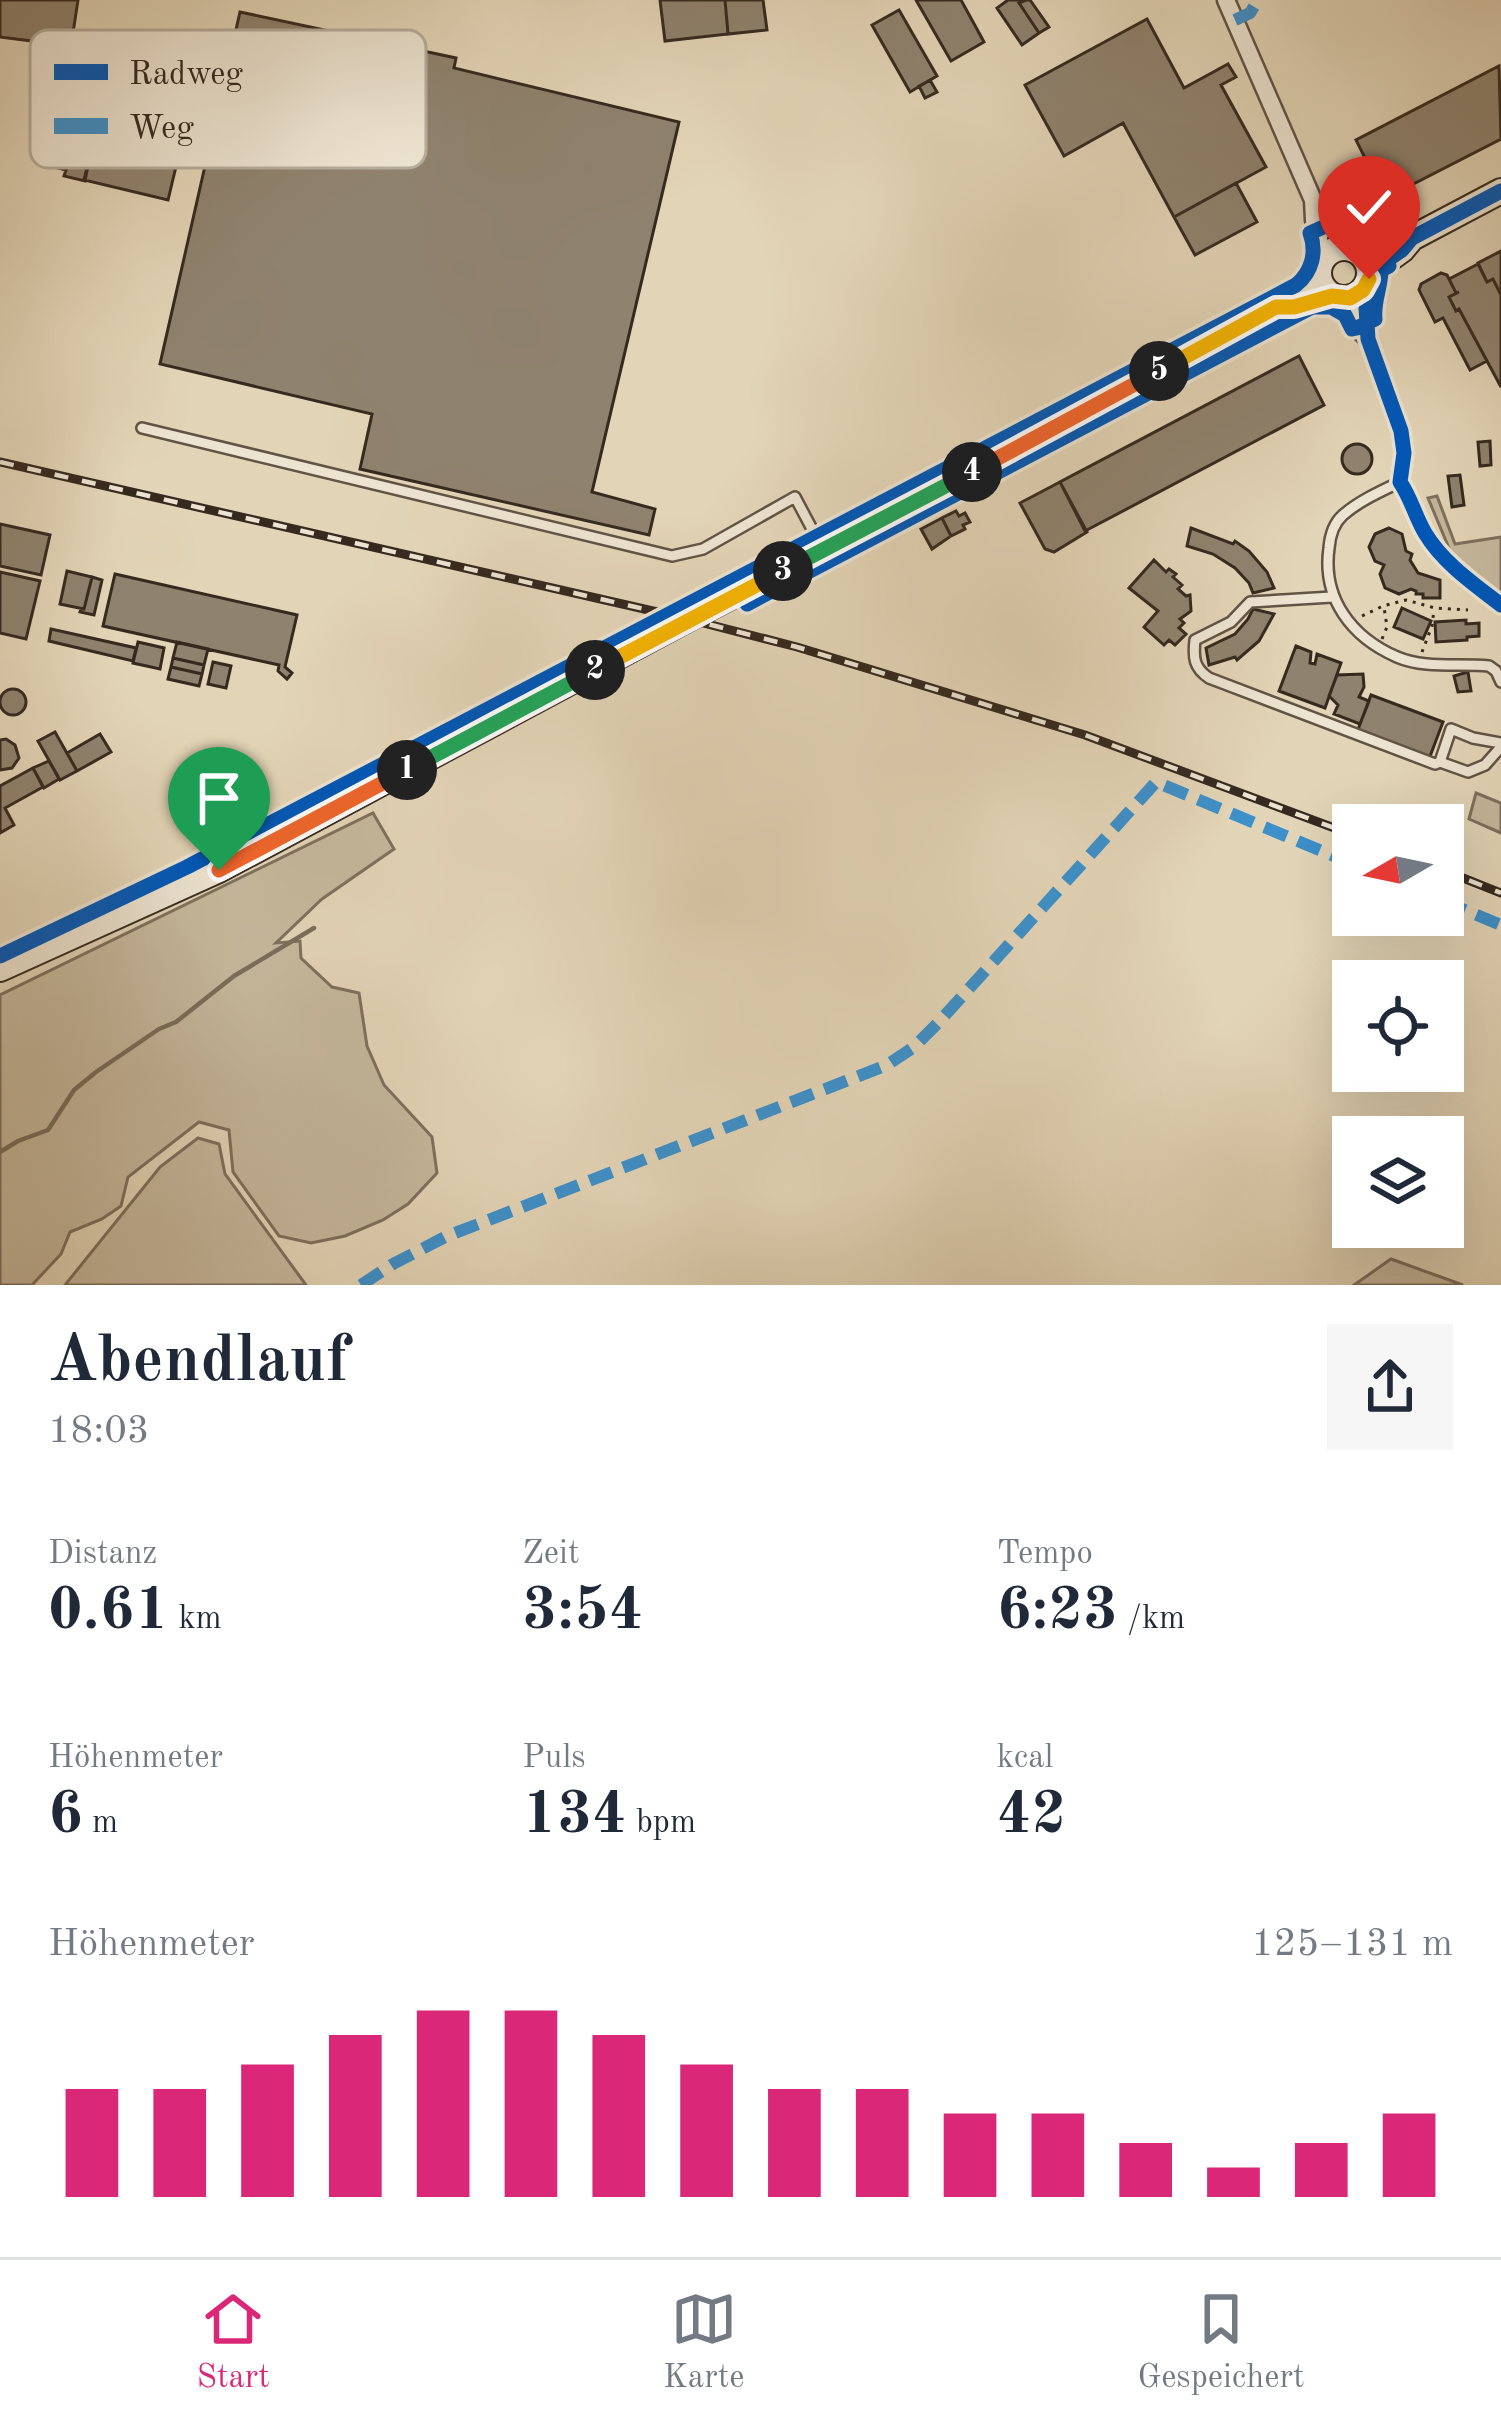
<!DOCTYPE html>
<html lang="de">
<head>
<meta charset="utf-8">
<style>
  body { margin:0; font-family:"Old Standard TT",serif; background:#f6f6f7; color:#1f2937; height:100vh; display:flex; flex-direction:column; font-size:45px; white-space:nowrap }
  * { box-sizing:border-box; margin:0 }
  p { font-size:39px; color:#747a83 }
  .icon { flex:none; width:66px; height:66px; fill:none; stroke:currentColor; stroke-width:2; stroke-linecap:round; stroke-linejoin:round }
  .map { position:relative; height:1285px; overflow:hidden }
  .drawer { display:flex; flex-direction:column; background:#fff; flex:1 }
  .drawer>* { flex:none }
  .needle { width:78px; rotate:261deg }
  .controls { position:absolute; left:1332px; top:804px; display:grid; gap:24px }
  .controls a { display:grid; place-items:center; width:132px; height:132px; border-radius:0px; background:#fff; box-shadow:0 12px 48px #0002; font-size:60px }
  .pin { position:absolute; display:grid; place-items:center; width:102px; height:102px; color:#fff; margin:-123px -51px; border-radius:50% 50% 50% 0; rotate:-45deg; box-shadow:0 0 12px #0007 }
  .pin .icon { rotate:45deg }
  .km { position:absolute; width:60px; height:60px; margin:-30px; border-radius:50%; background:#222; color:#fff; font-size:33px; line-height:60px; text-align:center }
  .round { display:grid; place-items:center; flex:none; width:126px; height:126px; border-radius:0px; background:#f6f6f7 }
  .overview { display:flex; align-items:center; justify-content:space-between; height:204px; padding:0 48px }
  h1 { font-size:66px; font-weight:800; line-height:90px }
  .stats { display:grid; grid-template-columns:repeat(3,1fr); gap:18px; height:204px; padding:12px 48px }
  .stats div { display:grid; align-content:center }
  .stats b { font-size:60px; font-weight:800 }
  .stats small { font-size:33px; font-weight:400 }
  .stats p { font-size:33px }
  .chart { height:336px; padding:24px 48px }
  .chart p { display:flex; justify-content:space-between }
  .chart svg { width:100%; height:216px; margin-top:12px; stroke:#db2777; stroke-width:6 }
  .tab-bar { display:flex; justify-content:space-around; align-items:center; height:168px; border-top:3px solid #e0e1e3; background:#fff; font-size:33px; color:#747a83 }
  .tab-bar a { display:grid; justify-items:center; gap:6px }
  .tab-bar .active { color:#db2777 }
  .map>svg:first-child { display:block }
  .green { fill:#c5b79c; stroke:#7e705e; stroke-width:3 }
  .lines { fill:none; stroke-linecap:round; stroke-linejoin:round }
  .stream { stroke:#7a6d5b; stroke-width:4.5 }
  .building { fill:#8f826e; stroke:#362a1f; stroke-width:3 }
  .lane-casing { stroke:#615445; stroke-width:14 }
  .street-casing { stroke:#615445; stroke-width:21 }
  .secondary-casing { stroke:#362a1f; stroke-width:28 }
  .path { stroke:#362a1f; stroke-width:3; stroke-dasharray:3 6; stroke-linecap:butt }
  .lane { stroke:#ece3d0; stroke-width:9 }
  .street { stroke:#ece3d0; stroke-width:16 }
  .secondary { stroke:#ece3d0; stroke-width:24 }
  .rail-casing { stroke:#362a1f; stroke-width:9 }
  .rail { stroke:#ece3d0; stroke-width:4.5; stroke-dasharray:14; stroke-linecap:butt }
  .quiet { stroke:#3d90ca; stroke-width:12; stroke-dasharray:24 12; stroke-linecap:butt }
  .cycleway-casing { stroke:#ece3d0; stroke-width:22 }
  .cycleway { stroke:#0057b8; stroke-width:15 }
  .split-1-casing { stroke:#fff; stroke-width:24 }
  .split-2-casing { stroke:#fff; stroke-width:24 }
  .split-3-casing { stroke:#fff; stroke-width:24 }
  .split-4-casing { stroke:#fff; stroke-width:24 }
  .split-5-casing { stroke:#fff; stroke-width:24 }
  .split-6-casing { stroke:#fff; stroke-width:24 }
  .split-1 { stroke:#f0652b; stroke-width:15 }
  .split-2 { stroke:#22a559; stroke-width:15 }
  .split-3 { stroke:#f5b400; stroke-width:15 }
  .split-4 { stroke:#22a559; stroke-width:15 }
  .split-5 { stroke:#f0652b; stroke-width:15 }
  .split-6 { stroke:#f5b400; stroke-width:15 }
  .key { fill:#ece3d0; stroke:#b5ac9b; stroke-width:3 }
  .key-label { font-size:33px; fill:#362a1f }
</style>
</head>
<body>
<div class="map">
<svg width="1501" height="1285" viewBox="0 0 1501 1285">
  <rect width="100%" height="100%" fill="#e2d4b6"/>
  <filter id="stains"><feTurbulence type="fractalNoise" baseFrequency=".00167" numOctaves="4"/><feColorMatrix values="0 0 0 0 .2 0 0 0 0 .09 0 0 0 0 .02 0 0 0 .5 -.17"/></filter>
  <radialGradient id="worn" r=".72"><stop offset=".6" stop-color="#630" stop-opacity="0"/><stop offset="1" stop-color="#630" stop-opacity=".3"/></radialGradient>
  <path class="green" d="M1437 496 1455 544 1501 537V600L1454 560 1428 498Z
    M1476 793 1501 803V833L1469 819Z
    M373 813 394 849 322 899 276 943 300 941 301 958 332 987 359 993 367 1046 384 1085 432 1137 437 1173 408 1204 383 1220 345 1236 311 1243 279 1236 233 1172 229 1130 199 1122 128 1177 121 1206 102 1219 70 1232 61 1254 32 1285H0V995Z
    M198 1138 219 1144 225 1174 306 1285H65L160 1167Z
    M1391 1259 1463 1285H1354Z"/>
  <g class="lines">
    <path class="stream" d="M0 1152 18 1141 48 1130 74 1090 96 1072 159 1029 176 1022 234 976 314 928"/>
  </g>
  <path class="building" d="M0 0H78L71 46 0 37Z
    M660 0H725L728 34 665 41Z
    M725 0H763L767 30 728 34Z
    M916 0H961L984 42 951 61Z
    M1008 0H1026L1019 3 1039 33 1022 45 997 8Z
    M1026 0H1030L1049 27 1039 33 1019 3Z
    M899 10 937 76 910 92 872 25Z
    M240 12 456 58 454 68 679 122 592 492 655 509 649 535 360 469 372 414 160 364Z
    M1147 19 1184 88 1228 64 1236 77 1221 85 1266 167 1174 217 1123 123 1064 156 1025 85Z
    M1499 66 1501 139 1386 198 1376 179 1372 181 1362 162 1366 160 1356 140Z
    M930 80 937 92 925 98 919 86Z
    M94 138 178 158 168 200 84 180Z
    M54 143 90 155 85 181 64 176 66 170 50 166Z
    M1236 183 1257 222 1195 255 1174 217Z
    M1501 251V295L1493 279 1487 282 1478 263Z
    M1478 264 1487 282 1493 279 1501 295V387L1459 309 1456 311 1449 297 1459 292 1456 293 1447 275 1449 279Z
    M1441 273 1447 275 1456 293 1459 292 1449 297 1456 311 1459 309 1487 361 1470 370 1443 318 1435 322 1419 290 1421 284Z
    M1299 356 1324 405 1085 531 1060 482Z
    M1490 441 1491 465 1480 466 1478 442Z
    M1342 459a15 15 0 1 1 30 0a15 15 0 1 1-30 0Z
    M1460 475 1464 505 1452 507 1448 476Z
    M1060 482 1087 532 1054 552 1045 549 1020 503Z
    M956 511 959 516 965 513 970 522 963 525 965 529 951 536 942 518Z
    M942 518 951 536 932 549 921 529Z
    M0 524 50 535 41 575 0 566Z
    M1191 528 1233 544 1235 541 1249 551 1267 572 1274 588 1253 593 1249 583 1235 568 1213 554 1187 546Z
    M1389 528 1402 534 1406 551 1412 554 1410 560 1418 573 1440 580V598H1423V594H1416V591L1411 589 1399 594 1385 588 1380 574 1384 565 1375 561 1369 547 1375 534Z
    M1154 560 1166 572 1169 569 1176 574 1173 577 1182 585 1178 589 1186 596 1190 595 1191 611 1180 619 1184 623 1179 628 1186 634 1175 645 1169 640 1164 645 1144 627 1158 611 1129 588Z
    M67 571 92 577 84 609 60 604Z
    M0 572 40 581 26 639 0 633Z
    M115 574 297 615 285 667 292 673 287 679 278 671 279 665 103 626Z
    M92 577 102 580 94 615 80 612 81 609H84Z
    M1402 608 1431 621 1423 639 1394 627Z
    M1253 609 1274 614 1259 641 1237 660 1235 657 1209 665 1206 648 1235 634 1248 619Z
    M1466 620V624L1479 623V636L1467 637V640L1436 642 1435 622Z
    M51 629 136 648 133 661 49 641Z
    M138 642 164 648 160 669 133 663Z
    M177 642 208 649 204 665 173 658Z
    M1296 646 1311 652 1310 663 1315 664 1317 654 1341 663 1325 708 1279 691Z
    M173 658 204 665 202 674 171 667Z
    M213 662 231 666 226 688 208 684Z
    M171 667 202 674 199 686 168 679Z
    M1468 672 1471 691 1458 692 1454 676Z
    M1363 674 1364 687 1359 697 1369 701 1360 724 1334 714 1338 705 1329 696 1337 675Z
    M0 702a13 13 0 1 1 26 0a13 13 0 1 1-26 0Z
    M1371 695 1443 722 1429 759 1357 732Z
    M55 732 77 771 60 780 38 741Z
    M100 734 111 752 77 771 67 753Z
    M6 739 15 745 19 758 12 768 0 770V740Z
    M49 761 59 779 44 788 33 768Z
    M33 768 43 787 5 808 14 825 0 833V786Z"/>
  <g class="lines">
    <g class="lane-casing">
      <path id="lane" d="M142 428 672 556 703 549 795 497 821 546
        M1332 597 1250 602 1231 622 1195 640C1193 658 1194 668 1209 678L1435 764 1440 762
        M1501 605C1474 584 1443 563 1425 533 1415 516 1411 498 1400 482 1381 491 1359 501 1343 515 1334 523 1330 536 1329 548 1322 598 1351 637 1397 657 1425 669 1459 663 1489 666L1496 671 1501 682
        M1501 743 1473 738 1451 729 1440 762 1468 772 1485 765 1501 747"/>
    </g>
    <g class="street-casing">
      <path id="street" d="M1226 0 1313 200 1314 220 1324 258
        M1313 200 1325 213 1347 248
        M1363 290 1368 339 1401 431 1404 453 1400 482
        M1342 299 1357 328 1367 338"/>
    </g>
    <g class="secondary-casing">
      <path id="secondary" d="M1319 273a25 25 0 1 1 50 0a25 25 0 1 1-50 0Z
        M1370 273 1402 250 1412 238 1501 191
        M0 969 219 870 688 619 1027 442 1276 307 1319 270"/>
    </g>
    <path class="path" d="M1362 616 1383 606 1406 600 1435 608 1468 610
      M1382 639 1387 627 1384 607
      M1422 652 1432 626 1434 610"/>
    <use href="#lane" class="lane"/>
    <use href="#street" class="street"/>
    <use href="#secondary" class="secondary"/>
    <g class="rail-casing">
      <path id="rail" d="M0 462 688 619 797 647 1085 735 1353 835
        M1443 870 1501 893"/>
    </g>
    <use href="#rail" class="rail"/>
    <path class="quiet" d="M1235 20 1250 13 1258 0
      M1443 901 1501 925
      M361 1285 393 1264 445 1237 887 1065 914 1047 937 1024 1156 782 1353 864"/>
    <g class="cycleway-casing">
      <path id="cycleway" d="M1374 269 1402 250 1412 238 1501 191
        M1366 308 1368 339 1401 431 1404 453 1400 482C1411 498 1415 516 1425 533 1443 563 1474 584 1501 605
        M734 580 747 604 1312 307H1331L1345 315 1352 329 1357 328
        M0 956 187 867 1296 285C1312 272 1317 252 1310 233L1339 220C1345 234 1356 240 1371 245L1378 241 1389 266 1381 270C1381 287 1373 302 1375 319L1357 328"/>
    </g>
    <use href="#cycleway" class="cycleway"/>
  </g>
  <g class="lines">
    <g class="split-1-casing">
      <path id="split-1" d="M219 870 407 770"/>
    </g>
    <g class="split-2-casing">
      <path id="split-2" d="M407 770 595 670"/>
    </g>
    <g class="split-3-casing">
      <path id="split-3" d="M595 670 783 571"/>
    </g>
    <g class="split-4-casing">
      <path id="split-4" d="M783 571 972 472"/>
    </g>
    <g class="split-5-casing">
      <path id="split-5" d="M972 472 1159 371"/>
    </g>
    <g class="split-6-casing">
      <path id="split-6" d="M1159 371 1276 307H1294L1332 296 1350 298 1363 290 1369 279"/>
    </g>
    <use href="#split-1" class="split-1"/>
    <use href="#split-2" class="split-2"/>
    <use href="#split-3" class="split-3"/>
    <use href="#split-4" class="split-4"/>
    <use href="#split-5" class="split-5"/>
    <use href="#split-6" class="split-6"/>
  </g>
  <rect x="30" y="30" width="396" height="138" rx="18" class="key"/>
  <rect x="54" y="64" width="54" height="16" fill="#0057b8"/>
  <rect x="54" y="118" width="54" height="16" fill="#3d90ca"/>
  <g class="key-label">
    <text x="129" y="84">Radweg</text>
    <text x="129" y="138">Weg</text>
  </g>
  <rect width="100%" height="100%" filter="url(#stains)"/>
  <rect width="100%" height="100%" fill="url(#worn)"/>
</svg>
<div class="controls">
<a><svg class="needle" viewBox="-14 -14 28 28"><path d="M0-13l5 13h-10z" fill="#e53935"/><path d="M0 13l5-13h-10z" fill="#747a83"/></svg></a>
<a><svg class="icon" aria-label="locate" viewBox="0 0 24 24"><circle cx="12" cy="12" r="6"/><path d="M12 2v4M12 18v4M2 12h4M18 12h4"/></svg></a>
<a><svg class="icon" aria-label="layers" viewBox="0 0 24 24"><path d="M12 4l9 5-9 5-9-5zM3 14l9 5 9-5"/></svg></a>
</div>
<div class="pin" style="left:219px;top:870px;background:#1e9e55"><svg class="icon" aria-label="arrive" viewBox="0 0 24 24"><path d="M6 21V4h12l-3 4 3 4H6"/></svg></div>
<div class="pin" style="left:1369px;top:279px;background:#d93025"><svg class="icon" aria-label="check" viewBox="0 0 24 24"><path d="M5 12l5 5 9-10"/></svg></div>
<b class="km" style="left:407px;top:770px">1</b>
<b class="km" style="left:595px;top:670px">2</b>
<b class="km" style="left:783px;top:571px">3</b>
<b class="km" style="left:972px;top:472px">4</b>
<b class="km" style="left:1159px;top:371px">5</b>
</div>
<section class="drawer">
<div class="overview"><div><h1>Abendlauf</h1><p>18:03</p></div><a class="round"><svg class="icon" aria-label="share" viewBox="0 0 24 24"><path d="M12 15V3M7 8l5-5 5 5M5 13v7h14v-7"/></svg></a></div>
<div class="stats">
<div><p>Distanz</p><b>0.61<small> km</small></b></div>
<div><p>Zeit</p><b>3:54</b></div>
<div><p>Tempo</p><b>6:23<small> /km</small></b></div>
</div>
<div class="stats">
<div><p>Höhenmeter</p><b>6<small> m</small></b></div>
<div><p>Puls</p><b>134<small> bpm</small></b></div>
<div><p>kcal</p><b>42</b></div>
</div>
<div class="chart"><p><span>Höhenmeter</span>125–131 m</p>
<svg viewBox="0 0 160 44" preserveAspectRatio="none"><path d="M5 44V22M15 44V22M25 44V17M35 44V11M45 44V6M55 44V6M65 44V11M75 44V17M85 44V22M95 44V22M105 44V27M115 44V27M125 44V33M135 44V38M145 44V33M155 44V27"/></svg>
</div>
</section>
<nav class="tab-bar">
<a class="active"><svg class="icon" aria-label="home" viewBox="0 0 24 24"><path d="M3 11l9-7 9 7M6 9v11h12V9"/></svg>Start</a>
<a><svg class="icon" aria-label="map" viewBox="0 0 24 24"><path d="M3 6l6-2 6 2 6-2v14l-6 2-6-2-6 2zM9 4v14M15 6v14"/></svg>Karte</a>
<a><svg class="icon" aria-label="saved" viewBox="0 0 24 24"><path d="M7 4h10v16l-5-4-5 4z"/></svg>Gespeichert</a>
</nav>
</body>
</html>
